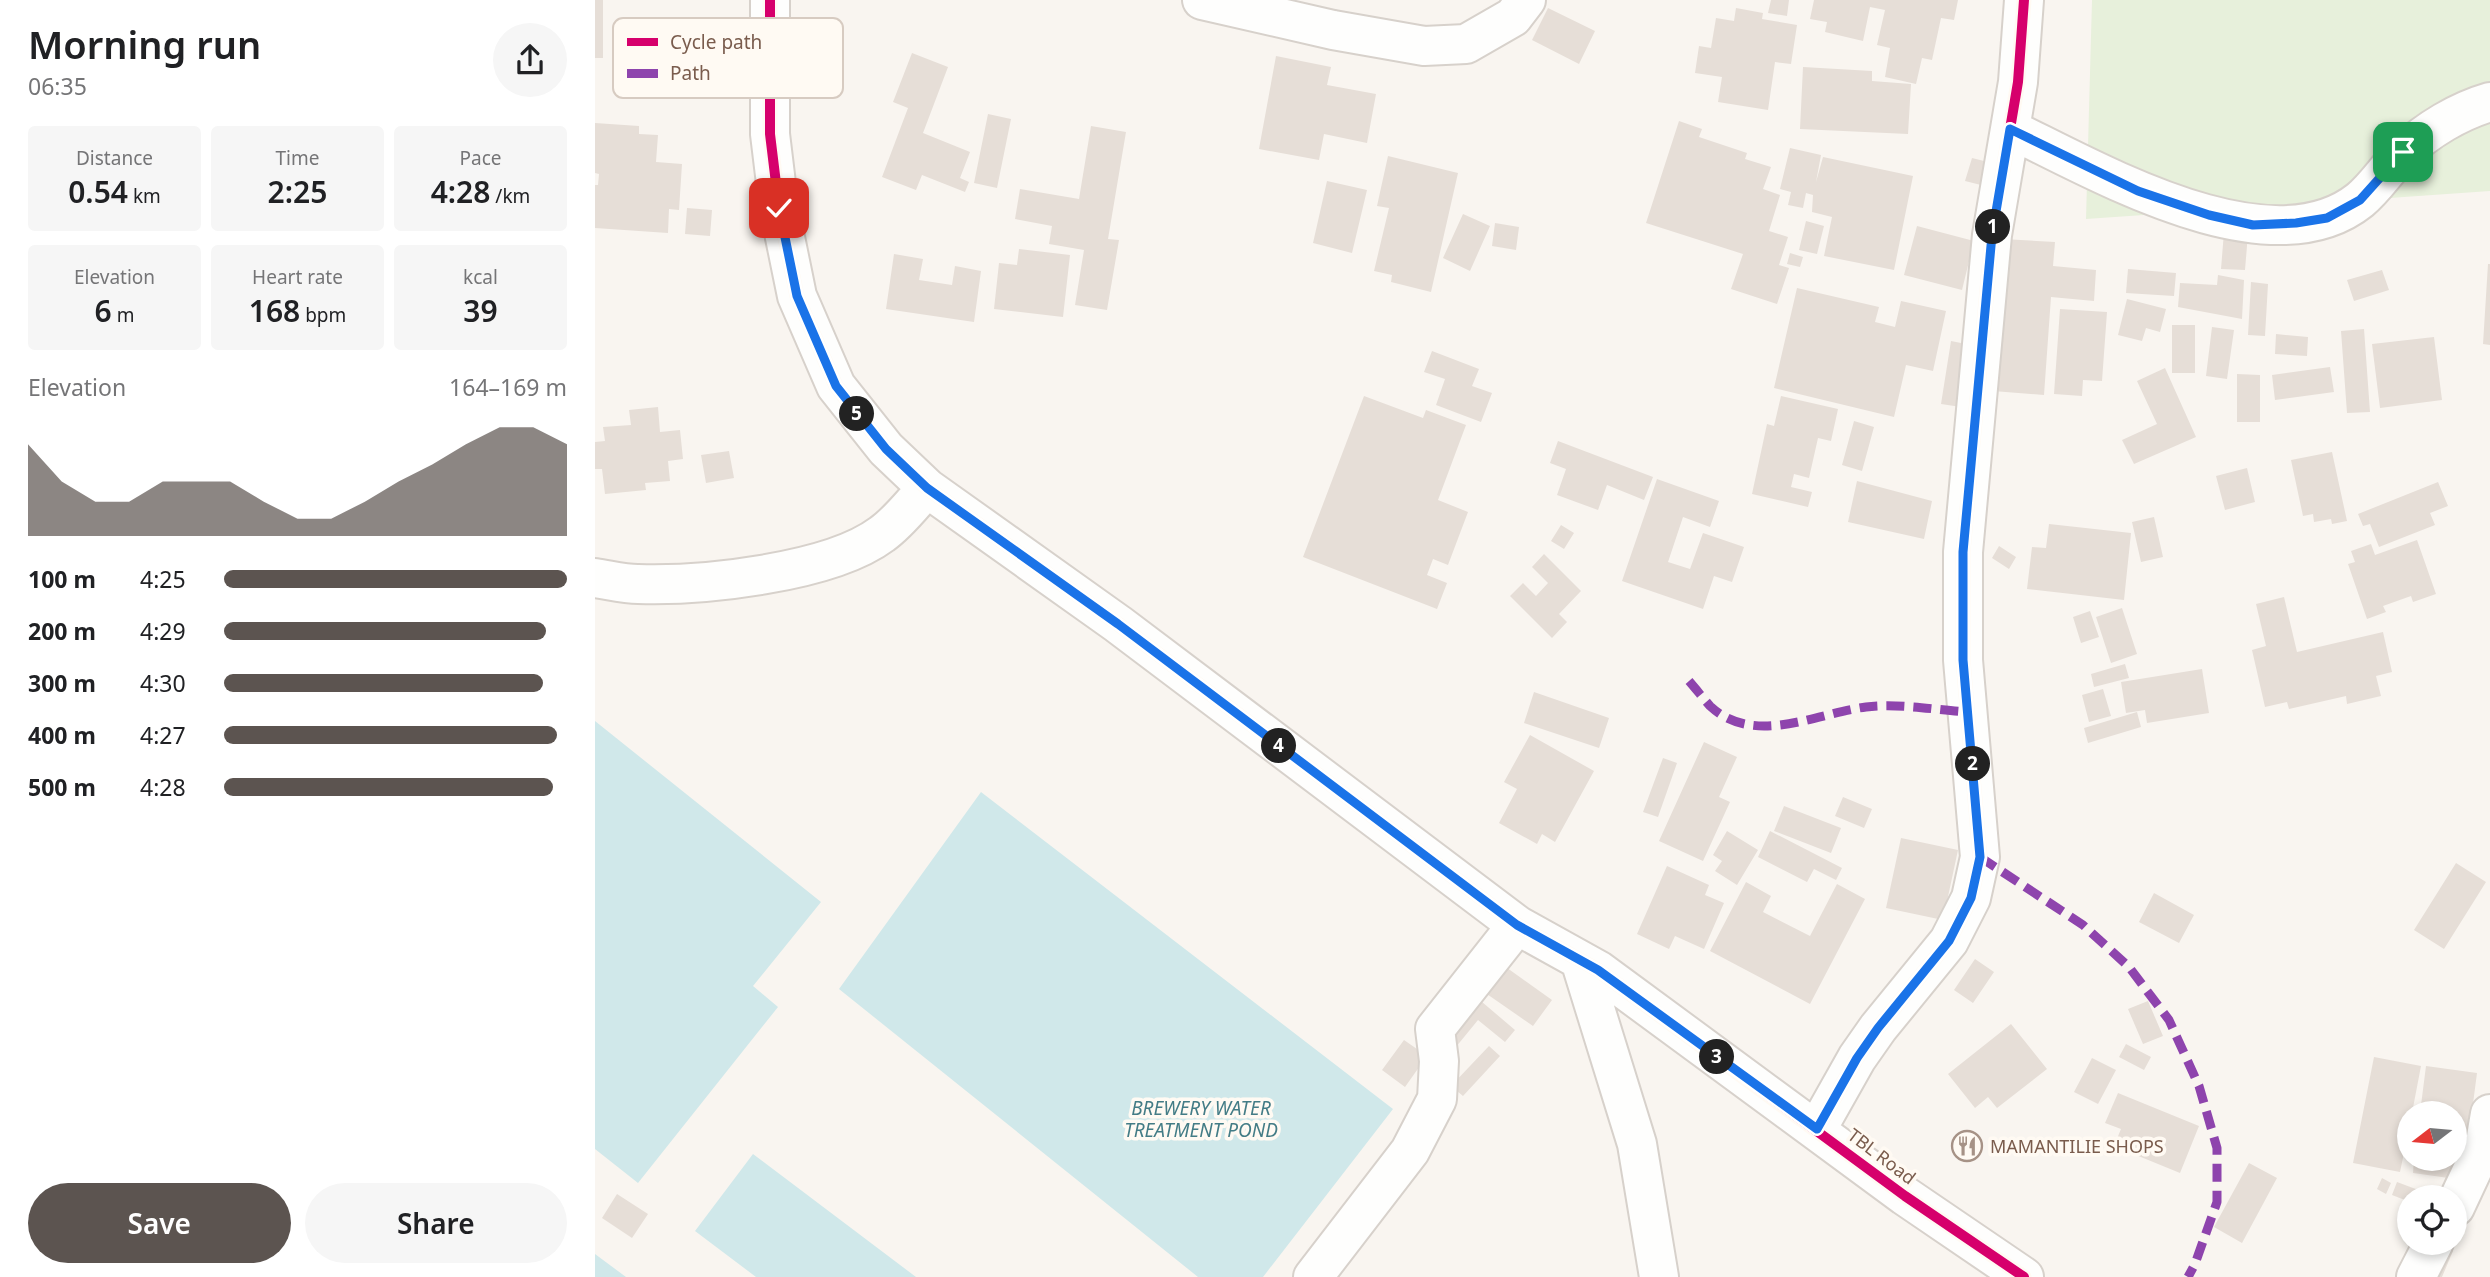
<!DOCTYPE html>
<html lang="en">
<head>
<meta charset="utf-8">
<style>
  body { margin:0; font-family:"Noto Sans",sans-serif; background:#f6f6f6; color:#202124; height:100vh; display:flex; flex-direction:column; font-size:26px; white-space:nowrap }
  * { box-sizing:border-box; margin:0 }
  p { font-size:23px; color:#757577 }
  .icon { flex:none; width:38px; height:38px; fill:none; stroke:currentColor; stroke-width:2; stroke-linecap:round; stroke-linejoin:round }
  .map { position:relative; flex:1; overflow:hidden }
  .details { display:flex; flex-direction:column; background:#fff; width:595px }
  .details>* { flex:none }
  .needle { width:46px; rotate:254deg }
  .tools { position:absolute; left:1802px; top:1101px; display:grid; gap:14px }
  .tools a { display:grid; place-items:center; width:70px; height:70px; border-radius:50%; background:#fff; box-shadow:0 4px 10px #0003; font-size:35px }
  .pin { position:absolute; display:grid; place-items:center; width:60px; height:60px; color:#fff; margin:-30px; border-radius:14px; box-shadow:0 4px 10px #0006 }
  .km { position:absolute; width:35px; height:35px; margin:-18px; border-radius:50%; background:#222; color:#fff; font-size:19px; line-height:35px; text-align:center }
  .round { display:grid; place-items:center; flex:none; width:74px; height:74px; border-radius:37px; background:#f6f6f6 }
  .headline { display:flex; align-items:center; justify-content:space-between; height:119px; padding:0 28px }
  h1 { font-size:38px; font-weight:600; line-height:52px }
  .stats { display:grid; grid-template-columns:repeat(3,1fr); gap:10px; height:119px; padding:7px 28px }
  .stats div { display:grid; align-content:center; border-radius:7px; background:#f6f6f6; text-align:center }
  .stats b { font-size:30px; font-weight:600 }
  .stats small { font-size:19px; font-weight:400 }
  .stats p { font-size:19px }
  .chart { height:196px; padding:14px 28px }
  .chart p { display:flex; justify-content:space-between }
  .chart svg { width:100%; height:126px; margin-top:7px; fill:#5c5450; opacity:.7 }
  .primary-button { display:flex; gap:14px; margin-top:auto; padding:14px 28px }
  .primary-button a { flex:1; height:80px; border-radius:42px; background:#5c5450; color:#fff; font-size:28px; font-weight:600; line-height:80px; text-align:center }
  .primary-button a+a { background:#f6f6f6; color:#202124 }
  ul { padding:0 28px; list-style:none; font-size:23px }
  li { display:grid; grid-template-columns:112px 84px 1fr; align-items:center; height:52px }
  li i { height:18px; border-radius:9px; background:#5c5450 }
  main { display:flex; flex:1; min-height:0 }
  .map>svg:first-child { display:block }
  .green { fill:#e7f0db }
  .water { fill:#d0e8ea }
  .building { fill:#e6ded7 }
  .lines { fill:none; stroke-linecap:round; stroke-linejoin:round }
  .minor-casing { stroke:#d7d1cb; stroke-width:42 }
  .minor { stroke:#fefefd; stroke-width:38 }
  .quiet { stroke:#8e44ad; stroke-width:9; stroke-dasharray:18 9; stroke-linecap:butt }
  .cycleway-casing { stroke:#fffaf3; stroke-width:15 }
  .cycleway { stroke:#d6006c; stroke-width:10 }
  .route-casing { stroke:#fff; stroke-width:14 }
  .route { stroke:#1a73e8; stroke-width:9 }
  .labels { text-anchor:middle; dominant-baseline:central; stroke-width:7; stroke-linejoin:round; paint-order:stroke }
  .poi-label { font-size:18px; fill:#7a5c4d; stroke:#fffaf3; text-anchor:start }
  .street-label { font-size:18px; fill:#7a5c4d; stroke:#fffaf3 }
  .water-label { font-size:19px; font-style:italic; fill:#437c86; stroke:#fffaf3 }
  .key { fill:#fffaf3; stroke:#d7cbc1; stroke-width:2 }
  .key-label { font-size:19px; fill:#7a5c4d }
</style>
</head>
<body>
<main>
<section class="details">
<div class="headline"><div><h1>Morning run</h1><p>06:35</p></div><a class="round"><svg class="icon" aria-label="share" viewBox="0 0 24 24"><path d="M12 15V3M7 8l5-5 5 5M5 13v7h14v-7"/></svg></a></div>
<div class="stats">
<div><p>Distance</p><b>0.54<small> km</small></b></div>
<div><p>Time</p><b>2:25</b></div>
<div><p>Pace</p><b>4:28<small> /km</small></b></div>
</div>
<div class="stats">
<div><p>Elevation</p><b>6<small> m</small></b></div>
<div><p>Heart rate</p><b>168<small> bpm</small></b></div>
<div><p>kcal</p><b>39</b></div>
</div>
<div class="chart"><p><span>Elevation</span>164–169 m</p>
<svg viewBox="0 0 160 44" preserveAspectRatio="none"><path d="M0 44V12L10 25L20 32L30 32L40 25L50 25L60 25L70 32L80 38L90 38L100 32L110 25L120 19L130 12L140 6L150 6L160 12V44z"/></svg>
</div>
<ul>
<li><b>100 m</b>4:25<i style="width:100%"></i></li>
<li><b>200 m</b>4:29<i style="width:94%"></i></li>
<li><b>300 m</b>4:30<i style="width:93%"></i></li>
<li><b>400 m</b>4:27<i style="width:97%"></i></li>
<li><b>500 m</b>4:28<i style="width:96%"></i></li>
</ul>
<div class="primary-button"><a>Save</a><a>Share</a></div>
</section>
<div class="map">
<svg width="1895" height="1277" viewBox="0 0 1895 1277">
  <rect width="100%" height="100%" fill="#f9f5f0"/>
  <path class="green" d="M1497 0H1895V191L1491 219Z"/>
  <path class="water" d="M0 721 226 902 158 986 183 1007 43 1183 0 1149Z
    M386 792 798 1109 668 1277H603L244 989Z
    M158 1154 321 1277H161L100 1231Z
    M0 1254 31 1277H0Z"/>
  <path class="building" d="M0 0H8V58H0Z
    M1176 0H1194L1192 16 1173 13Z
    M1219 0H1363L1359 20 1346 18 1337 60 1327 58 1321 84 1290 77 1295 48 1282 45 1290 10 1275 7 1268 41 1230 32 1232 22 1215 19Z
    M953 8 1000 31 984 64 937 40Z
    M1141 8 1168 13 1167 19 1202 25 1196 64 1180 62 1173 110 1123 102 1127 77 1100 73 1104 46 1116 48 1121 18 1139 21Z
    M317 53 353 67 328 133 375 152 365 178 374 182 370 192 327 175 321 190 287 177 313 108 298 102Z
    M681 56 736 67 732 85 781 94 772 143 729 134 724 160 664 149Z
    M1208 67 1277 71V81L1316 84 1313 134 1205 129Z
    M393 114 416 119 402 188 379 183Z
    M1084 121 1107 129 1104 137 1152 153 1150 159 1176 167 1168 189 1185 195 1174 231 1193 237 1184 265 1194 268 1182 304 1136 289 1148 254 1051 223Z
    M0 123 44 126V134L63 135 61 162 87 164 84 210 74 209 73 233 0 228V185H3L4 174 0 173Z
    M496 126 531 132 513 239 524 240 512 310 480 305 489 250 454 244 457 226 420 219 425 189 484 199Z
    M1195 148 1226 155 1221 182 1228 157 1318 176 1299 270 1229 256 1237 217 1217 212 1218 195 1211 193 1208 208 1193 205 1196 192 1185 189Z
    M793 156 863 173 836 292 796 282 797 275 779 271 794 208 782 206Z
    M1377 158 1393 162 1386 185 1370 181Z
    M732 181 772 190 757 253 718 243Z
    M92 208 117 210 115 236 90 234Z
    M868 214 895 226 875 271 848 258Z
    M1211 221 1229 226 1222 254 1204 250Z
    M900 223 924 227 921 250 897 246Z
    M1322 226 1379 241 1367 290 1309 275Z
    M1629 232 1653 234 1650 270 1626 269Z
    M1408 239 1460 242 1458 266 1501 270 1499 301 1456 297 1449 395 1398 391Z
    M424 249 475 255 468 317 399 309 404 263 422 265Z
    M1195 253 1208 257 1205 267 1192 264Z
    M299 254 328 259 324 280 357 285 360 266 386 271 379 322 291 309Z
    M1893 264H1895V345L1888 344Z
    M1533 269 1581 273 1579 296 1531 293Z
    M1787 270 1794 290 1759 301 1752 280Z
    M1623 275 1649 280 1647 319 1583 307 1585 283 1622 285Z
    M1656 282 1673 284 1670 336 1653 335Z
    M1202 288 1284 307 1280 322 1300 327 1306 301 1351 311 1338 371 1311 365 1299 417 1179 388Z
    M1532 299 1571 309 1565 332 1551 328 1547 341 1523 335Z
    M1465 309 1512 312 1507 381 1488 380 1487 396 1459 394Z
    M1577 325H1600V373H1577Z
    M1617 327 1639 330 1632 379 1611 376Z
    M1769 329 1775 412 1752 413 1746 331Z
    M1681 334 1713 337 1712 356 1680 354Z
    M1839 337 1847 400 1785 408 1777 344Z
    M1356 341 1376 345 1366 407 1346 404Z
    M837 351 884 369 877 386 897 393 886 422 841 405 850 379 829 372Z
    M1735 367 1739 392 1680 400 1677 375Z
    M1570 368 1601 437 1539 464 1527 440 1562 424 1542 381Z
    M1642 374 1665 375V422H1642Z
    M769 396 828 418 831 410 871 425 843 500 873 512 853 565 838 559 832 575 852 583 842 609 708 557Z
    M1186 396 1243 409 1236 441 1223 438 1214 478 1199 474 1196 487 1217 492 1213 507 1157 494 1172 424 1179 426Z
    M63 407 65 432 85 430 88 459 73 461 75 481 50 483 51 490 10 494 7 469H0V442L10 441 8 427 36 425 34 410Z
    M1259 421 1279 427 1267 471 1247 465Z
    M963 441 1058 477 1049 500 1012 485 1003 510 962 495 971 469 955 463Z
    M134 451 139 478 111 483 106 455Z
    M1737 452 1752 521 1737 524 1736 519 1719 522 1718 514 1708 516 1696 460Z
    M1652 468 1660 502 1630 510 1621 476Z
    M1062 479 1124 501 1115 527 1088 517 1073 562 1095 569 1108 533 1149 547 1137 582 1119 576 1108 609 1027 581Z
    M1262 481 1337 501 1329 539 1253 522Z
    M1843 482 1853 506 1835 513 1840 525 1784 547 1775 524 1768 526 1763 514Z
    M1559 517 1568 557 1546 562 1537 522Z
    M1454 524 1536 533 1529 600 1432 589 1437 547 1451 548Z
    M966 525 979 533 969 549 956 541Z
    M1822 540 1841 594 1818 602 1816 596 1788 606 1791 612 1772 619 1753 564 1760 562 1756 551 1776 544 1780 555Z
    M1404 546 1421 557 1414 569 1397 558Z
    M949 554 986 591 964 614 972 622 957 638 915 596 928 583 941 596 953 583 937 567Z
    M1689 597 1702 652 1788 632 1797 672 1781 676 1786 696 1752 704 1751 696 1694 709 1692 702 1670 707 1657 650 1671 646 1661 604Z
    M1527 608 1542 654 1516 663 1501 617Z
    M1495 611 1504 637 1486 643 1478 617Z
    M1530 664 1534 678 1499 687 1496 674Z
    M1607 669 1614 713 1552 723 1550 710 1531 713 1526 682Z
    M1508 689 1516 716 1494 722 1487 695Z
    M939 692 1014 718 1004 748 929 723Z
    M1542 712 1546 727 1493 743 1489 728Z
    M935 735 999 771 960 842 947 834 942 844 904 823 922 789 909 782Z
    M1109 742 1142 757 1124 797 1135 802 1108 861 1064 841Z
    M1068 758 1082 763 1063 817 1048 812Z
    M1248 797 1277 809 1269 828 1240 816Z
    M1189 806 1246 828 1236 853 1179 831Z
    M1132 831 1163 850 1142 885 1120 871 1127 861 1118 855Z
    M1175 831 1247 868 1241 880 1219 869 1212 882 1163 857Z
    M1306 838 1363 850 1348 920 1291 908Z
    M1861 863 1891 882 1849 949 1819 930Z
    M1072 866 1114 885 1110 895 1129 903 1109 949 1080 936 1074 949 1042 934Z
    M1151 882 1176 896 1168 912 1215 936 1242 884 1270 899 1215 1004 1115 951Z
    M1559 893 1599 915 1584 943 1544 922Z
    M1380 959 1399 972 1378 1003 1359 990Z
    M908 965 957 1000 938 1026 889 992Z
    M880 996 920 1030 910 1042 883 1020 856 1053 843 1042Z
    M1553 1001 1568 1036 1548 1044 1533 1009Z
    M1416 1024 1452 1069 1402 1108 1393 1097 1380 1108 1353 1074Z
    M809 1040 832 1056 810 1087 787 1070Z
    M1531 1044 1556 1057 1549 1070 1524 1057Z
    M894 1046 905 1056 868 1096 856 1086Z
    M1779 1057 1826 1066 1817 1113H1815V1124L1805 1172 1758 1163Z
    M1497 1058 1521 1070 1503 1104 1479 1092Z
    M1831 1066 1882 1073 1868 1180 1818 1173 1819 1158H1860V1113H1825Z
    M1523 1093 1604 1126 1585 1173 1519 1146 1526 1129 1510 1123Z
    M1654 1163 1682 1178 1647 1243 1619 1227Z
    M1787 1178 1796 1183 1791 1194 1782 1189Z
    M1802 1182 1842 1197H1815V1202L1797 1195Z
    M22 1194 53 1214 37 1238 7 1218Z
    M1841 1244 1858 1251 1847 1277H1827Z"/>
  <g class="lines">
    <g class="minor-casing">
      <path id="minor" d="M175 0V134L184 208 202 296 241 386 291 449 332 488 523 624 922 925 1003 970 1310 1196 1429 1277
        M607 0 738 30 829 46 871 44 918 17 931 0
        M1415 129C1502 171 1675 272 1765 200 1781 187 1793 167 1808 153 1832 130 1864 111 1895 102
        M0 578C14 580 29 584 43 584 107 586 235 573 287 534 304 522 318 503 332 488
        M985 960 1042 1144 1064 1277
        M1222 1129 1262 1058 1283 1028 1354 941 1376 898 1385 857 1368 660V552L1397 235 1423 82 1429 0
        M1860 1207 1890 1143 1895 1114
        M718 1277 815 1151 842 1099 844 1061 840 1029 922 925
        M1821 1277 1839 1242"/>
    </g>
    <use href="#minor" class="minor"/>
    <path class="quiet" d="M1094 681C1101 689 1108 698 1115 706 1159 747 1222 713 1271 707 1304 703 1340 710 1373 712
      M1385 857 1488 925 1534 967 1574 1020 1604 1086 1622 1148V1202L1600 1264 1593 1277"/>
    <g class="cycleway-casing">
      <path id="cycleway" d="M175 0V134L184 208 202 296 241 386 291 449 332 488 523 624 922 925 1003 970 1310 1196 1429 1277
        M1222 1129 1262 1058 1283 1028 1354 941 1376 898 1385 857 1368 660V552L1397 235 1423 82 1429 0"/>
    </g>
    <use href="#cycleway" class="cycleway"/>
  </g>
  <g class="lines">
    <g class="route-casing">
      <path id="route" d="M184 208 202 296 241 386 291 449 332 488 523 624 922 925 1003 970 1222 1129 1262 1058 1283 1028 1354 941 1376 898 1385 857 1368 660V552L1397 235 1415 129 1543 191 1614 215 1658 225 1701 223 1732 218 1765 200 1808 152"/>
    </g>
    <use href="#route" class="route"/>
  </g>
  <defs>
    <g id="restaurant-ring" transform="scale(1.575)"><circle r="9.5" fill="#fffaf3" stroke="#a69286" stroke-width="1.5"/><path d="M-5-6h1v4h1v-4h1v4h1v-4h1v5L-1.5 .5V6h-2V.5L-5-1ZM5-6V6H3V1.5H1.5Q1.5-4 5-6Z" fill="#a69286"/></g>
  </defs>
  <g fill-rule="evenodd">
    <use href="#restaurant-ring" x="1372" y="1146"/>
  </g>
  <g class="labels">
    <g class="poi-label">
      <text x="1395" y="1146">MAMANTILIE SHOPS</text>
    </g>
    <g class="street-label">
      <text transform="translate(1287 1156) rotate(37)">TBL Road</text>
    </g>
    <g class="water-label">
      <text x="606" y="1108">BREWERY WATER<tspan x="606" dy="22">TREATMENT POND</tspan></text>
    </g>
  </g>
  <rect x="18" y="18" width="230" height="80" rx="10" class="key"/>
  <rect x="32" y="38" width="31" height="8" fill="#d6006c"/>
  <rect x="32" y="69" width="31" height="9" fill="#8e44ad"/>
  <g class="key-label">
    <text x="75" y="49">Cycle path</text>
    <text x="75" y="80">Path</text>
  </g>
</svg>
<div class="tools">
<a><svg class="needle" viewBox="-14 -14 28 28"><path d="M0-13l5 13h-10z" fill="#e53935"/><path d="M0 13l5-13h-10z" fill="#757577"/></svg></a>
<a><svg class="icon" aria-label="locate" viewBox="0 0 24 24"><circle cx="12" cy="12" r="6"/><path d="M12 2v4M12 18v4M2 12h4M18 12h4"/></svg></a>
</div>
<div class="pin" style="left:1808px;top:152px;background:#1e9e55"><svg class="icon" aria-label="arrive" viewBox="0 0 24 24"><path d="M6 21V4h12l-3 4 3 4H6"/></svg></div>
<div class="pin" style="left:184px;top:208px;background:#d93025"><svg class="icon" aria-label="check" viewBox="0 0 24 24"><path d="M5 12l5 5 9-10"/></svg></div>
<b class="km" style="left:1398px;top:227px">1</b>
<b class="km" style="left:1378px;top:764px">2</b>
<b class="km" style="left:1122px;top:1057px">3</b>
<b class="km" style="left:684px;top:746px">4</b>
<b class="km" style="left:262px;top:414px">5</b>
</div>
</main>
</body>
</html>
